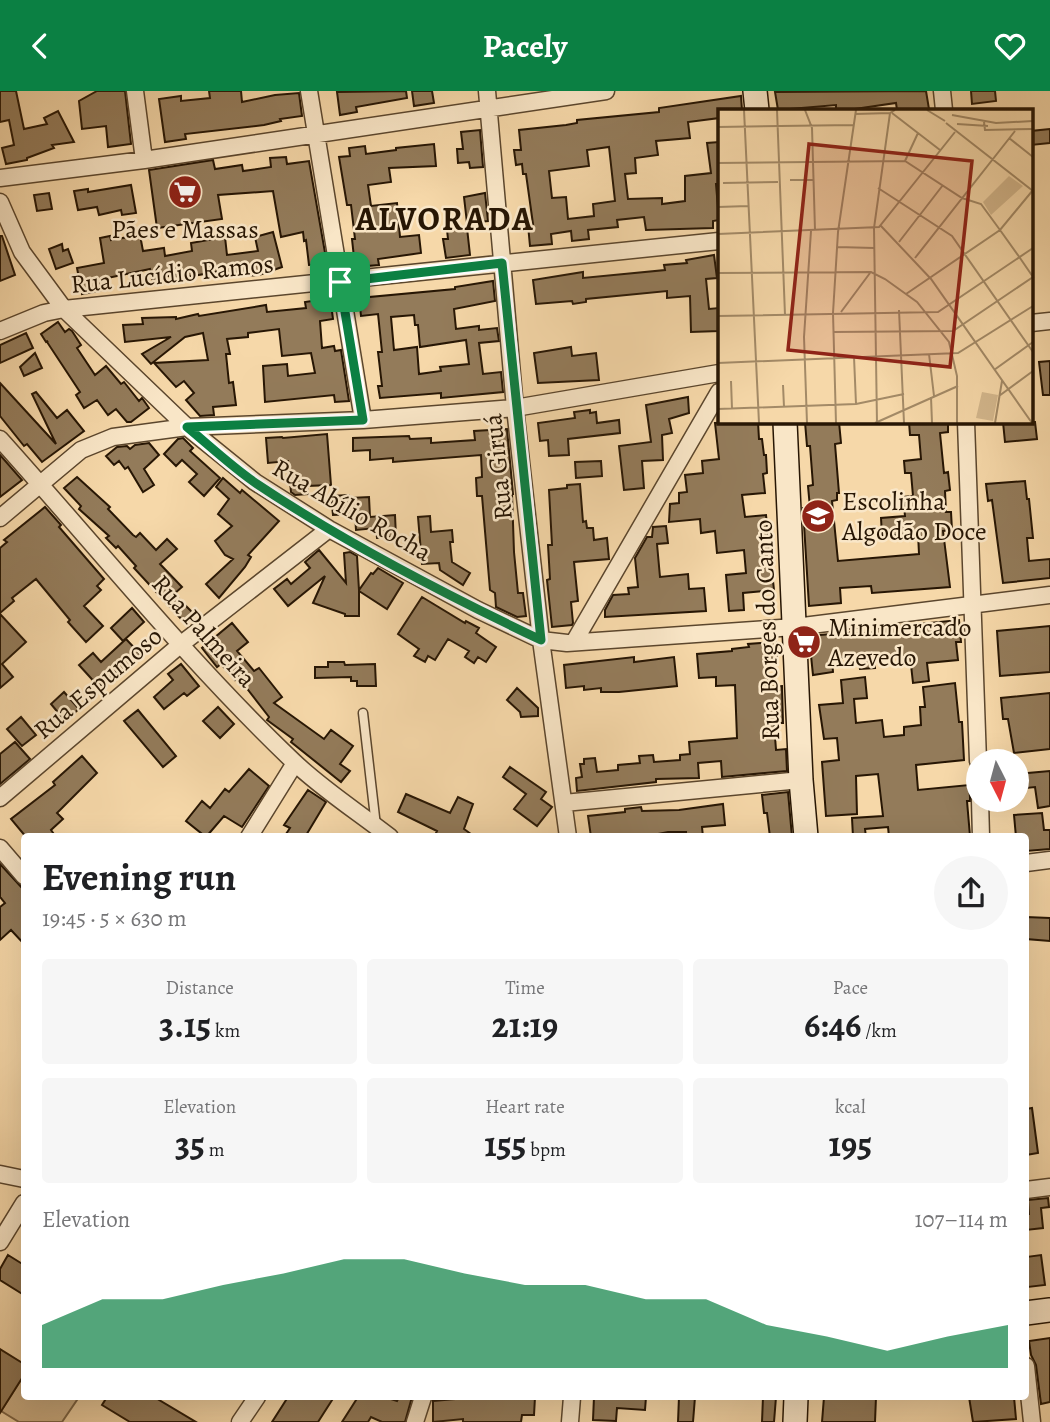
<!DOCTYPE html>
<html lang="en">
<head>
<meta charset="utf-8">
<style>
  body { margin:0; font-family:Alegreya,serif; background:#f6f6f6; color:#202124; height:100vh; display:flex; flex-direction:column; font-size:26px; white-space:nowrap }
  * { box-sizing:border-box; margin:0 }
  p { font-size:23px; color:#757577 }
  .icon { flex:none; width:38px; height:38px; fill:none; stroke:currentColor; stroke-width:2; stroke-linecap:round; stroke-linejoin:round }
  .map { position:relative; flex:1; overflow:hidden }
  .details { position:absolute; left:21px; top:742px; width:1008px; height:567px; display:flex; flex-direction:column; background:#fff; border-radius:7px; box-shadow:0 7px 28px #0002 }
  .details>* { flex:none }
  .needle { width:46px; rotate:174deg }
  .buttons { position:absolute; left:966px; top:658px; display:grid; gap:14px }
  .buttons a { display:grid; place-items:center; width:63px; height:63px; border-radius:50%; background:#fff; box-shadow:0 7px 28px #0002; font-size:35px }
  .pin { position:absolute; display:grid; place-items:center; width:60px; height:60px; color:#fff; margin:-30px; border-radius:14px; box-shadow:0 4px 10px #0006 }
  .round { display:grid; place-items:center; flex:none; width:74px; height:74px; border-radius:37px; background:#f6f6f6 }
  .overview { display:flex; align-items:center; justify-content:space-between; height:119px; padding:0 21px }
  h1 { font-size:38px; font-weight:600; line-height:52px }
  .figures { display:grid; grid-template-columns:repeat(3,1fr); gap:10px; height:119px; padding:7px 21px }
  .figures div { display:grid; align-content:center; border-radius:7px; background:#f6f6f6; text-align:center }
  .figures b { font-size:35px; font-weight:600 }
  .figures small { font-size:19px; font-weight:400 }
  .figures p { font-size:19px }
  .chart { height:196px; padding:14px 21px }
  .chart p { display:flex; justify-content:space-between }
  .chart svg { width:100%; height:126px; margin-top:7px; fill:#0b8043; opacity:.7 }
  header { display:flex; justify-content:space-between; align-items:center; height:91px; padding:0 21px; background:#0b8043; color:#fff; font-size:32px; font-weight:600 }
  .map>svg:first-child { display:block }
  .green { fill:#d3b78d; stroke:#7d6648; stroke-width:2 }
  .building { fill:#937b5a; stroke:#271604; stroke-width:2; fill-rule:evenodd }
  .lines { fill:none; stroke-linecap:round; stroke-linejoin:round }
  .lane-casing { stroke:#5b462d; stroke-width:11 }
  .street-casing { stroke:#5b462d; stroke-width:19 }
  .secondary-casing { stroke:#271604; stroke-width:26 }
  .lane { stroke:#f9e6c7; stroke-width:8 }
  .street { stroke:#f9e6c7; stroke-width:16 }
  .secondary { stroke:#f9e6c7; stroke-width:23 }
  .route-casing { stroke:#fff; stroke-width:14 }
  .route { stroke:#0b8043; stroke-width:9 }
  .labels { text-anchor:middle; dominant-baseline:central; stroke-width:5; stroke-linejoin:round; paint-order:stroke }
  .poi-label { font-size:26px; fill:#271604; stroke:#f9e6c7; text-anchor:start }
  .street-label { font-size:26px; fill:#271604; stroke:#f9e6c7 }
  .district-label { font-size:33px; font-weight:bold; letter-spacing:2px; fill:#271604; stroke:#f9e6c7 }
  .inset-road { fill:none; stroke:#a38a67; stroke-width:2 }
  .view { fill:#8f2418; fill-opacity:0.15; stroke:#8f2418; stroke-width:3.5 }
  .inset-edge { fill:none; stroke:#271604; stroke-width:3.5 }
</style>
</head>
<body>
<header><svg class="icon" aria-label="back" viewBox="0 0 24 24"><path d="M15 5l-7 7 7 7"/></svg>Pacely<svg class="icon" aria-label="heart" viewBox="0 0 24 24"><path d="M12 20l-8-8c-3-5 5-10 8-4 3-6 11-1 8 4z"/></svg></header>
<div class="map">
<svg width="1050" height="1331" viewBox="0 0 1050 1331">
  <rect width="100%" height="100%" fill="#f6d8a9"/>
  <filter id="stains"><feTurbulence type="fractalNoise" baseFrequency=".00286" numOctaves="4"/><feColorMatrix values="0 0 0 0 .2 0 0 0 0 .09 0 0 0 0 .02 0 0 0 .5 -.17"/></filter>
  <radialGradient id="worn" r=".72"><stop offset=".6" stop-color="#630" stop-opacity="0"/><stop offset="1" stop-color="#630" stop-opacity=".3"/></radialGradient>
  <path class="green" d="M24 1284V1306H79L62 1331H19L1 1320Z"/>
  <path class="building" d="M0 0H16L24 38 47 33 44 27 58 20 74 51 52 54 54 57 27 67V69L6 73 2 57 14 54 9 29 0 31Z
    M97 0H125L131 53 108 56 106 35 82 38 79 10Z
    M209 0H241L242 11 275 4 299 2 302 25 280 28 281 30 264 34 185 43 186 48 165 51 159 8 181 5V10L210 7Z
    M406 0 407 7 356 16 357 21 340 24 337 1Z
    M412 0H432L434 12 414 15Z
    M926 0 929 18 919 19H897L896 12 848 19H836V14L778 19 775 1Z
    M971 0H995L996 10 972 13Z
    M741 5 742 19H719V27L688 31 690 47 656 50 658 64 635 67 636 82 625 83 628 108 662 107V113L685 110V85L711 82 707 52 719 51V93H716L719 129 713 130V137L646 139 644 126 617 129 618 136 588 139 589 148 572 150 571 140 551 143 552 153 530 155 528 134 533 133 526 83H523L522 73 516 74 514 59H521L519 39 566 34 577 32V29L659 21V17ZM609 56 615 110 593 113 594 125 568 128 566 106 552 107 549 80 589 75 587 59Z
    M1050 38V52L1031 54V40Z
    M480 39 483 76 470 77 469 71 458 72 457 58H463L461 41Z
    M434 53 436 75 389 77 391 91 368 94 371 115 397 112 400 146 419 144 421 162 378 168 379 174 355 176 352 148H355L351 114H347L339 66 350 65 349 57 365 55 366 63 396 59V57Z
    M286 66 287 73 309 70 327 173 309 174 306 149 304 150 303 141 281 146 273 100 218 104 222 128 157 137 149 79 213 69 215 78 242 74 243 80 271 76 270 67Z
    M131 94 136 122 122 124 121 119 99 124 97 116 78 119 74 100 88 98V101Z
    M49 102 52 118 37 120 34 104Z
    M485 102 488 130 467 132 464 106Z
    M467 137 470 164 446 167 443 148H448L447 139Z
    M273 141 282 176 259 184 243 185 222 186 221 180 176 188 175 184 152 188 150 178 98 189 100 200 82 203 77 177 104 172 100 147 110 145 111 149 140 144 143 160 164 157 165 165 192 160 191 152 225 146 227 164 258 160 255 146Z
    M0 145H2L15 184 0 190Z
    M62 153 63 160 68 158 73 172 56 178 49 158Z
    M714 164 717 187 706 188 709 218 719 217V240L691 241 690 205 667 207V200L586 208V211L573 213 572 210 536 213 533 189 583 181V187L665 179 664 174 687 172 686 169Z
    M493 190 495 210 454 218 456 238 479 235V239L497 237 499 250 479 252 483 283 501 281 503 301 441 307V302L380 307 378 295H382L378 261H382L378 223 361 225 359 207 455 198V196ZM414 224 415 234H418L420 256 466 249 469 273 440 276 441 280 419 283 417 256 394 259 391 226Z
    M319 209V214L331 213 333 228 320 230 322 257 334 255 335 260 341 259 349 310 335 311 334 304 265 311 263 275 287 273 288 285 315 282 311 262 282 265 279 238 248 242V246L227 248 230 263H226L229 292 233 291 236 314 213 316 214 324 200 325 186 309 194 302 184 290 176 296 154 272 208 269 203 242 185 246 151 273 142 263 171 246 125 251 123 234 143 233 142 227 176 226V228L198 223 199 225 266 214 267 221 306 217 305 211Z
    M58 231 65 241 69 238 72 240 81 254 77 257 95 284 106 275 121 293 124 291 139 310 142 307 149 317 131 331H127L116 318 108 324 97 309 84 317 76 304 80 301 47 251 48 250 46 251 41 243Z
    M26 242 33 257 0 272V254Z
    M571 256 572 265 596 262 599 289 538 292 534 262Z
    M35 262 42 277 24 285 20 276Z
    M1050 270V304H1043L1039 271Z
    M0 292 56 353 32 303 36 301 57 327 67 319 84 340 42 371 27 353 24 355 0 325Z
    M688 306 689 322 669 328 672 342 662 344 663 369 642 370 644 397 624 399 619 355 651 351 646 314Z
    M590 319V322L596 321 597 332 619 329 620 342 568 348 569 364 549 365 548 349 540 350 538 332 575 327 574 321Z
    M758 331 759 348H762L764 364H766L767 382 763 383 765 402 742 404 745 426 766 424 774 499 743 502 744 519 729 520 726 484 746 482 744 459 717 462 715 440 701 442 700 428 669 431 670 413 679 412V402L687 401 685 384 703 382 702 370 719 368 715 332Z
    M805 331H839L841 352 835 353 839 402H837V409L832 410 838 470 919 463 918 442 882 445 881 427 905 425 903 406 913 405 911 382H905L904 370 921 368 919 344H910L909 331H948V341L940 342 944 382 948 381 950 399 945 400 946 421H951L952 439 943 440 950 496 872 502 871 495 840 497 841 512 809 515 803 417H810L808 395 813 394 810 355H807Z
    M1003 331H1035L1037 348 1005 351Z
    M507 338 513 403H512L514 461 518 502H523L526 525 517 526 496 516 495 502 490 499 482 405H477L476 387 482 386 481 364 393 371V367L370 369V359L353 360V347L409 345 410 348 431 347V352L475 349 474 340Z
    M327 343 331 394 307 395 308 403 295 404 291 401 288 370 268 372 266 347 282 346 283 347Z
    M183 347 193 357 190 360 220 387 204 405 189 391 197 383 182 369 176 375 164 363 178 348Z
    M149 352 159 364 144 378 154 394 143 401 128 376 125 378 119 370 114 374 106 365 117 356 127 355 130 358 135 354Z
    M0 364 22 389 0 406Z
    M601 370 602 385 576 387 575 371Z
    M77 386 110 416 108 418 133 444 136 446 140 442 156 459 167 448 177 458 160 473 182 496 174 503 192 521 183 530 134 477 136 475 118 455 116 457 106 447 109 445 79 418 81 415 64 397Z
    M223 387 240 402 242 399 279 430 248 464 251 466 245 476 219 507 206 493 233 468 225 464 215 450 232 435 218 423 229 408 216 396Z
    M1025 390 1027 408H1029L1033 447H1027L1029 470 1050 468V487L1003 492 992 409 988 410 986 393Z
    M580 393 583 431 586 430 587 437H593L594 449 607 447 609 468 574 471 578 510 571 511 573 532 572 534 552 536 547 489 550 488 548 454H552L549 399 567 397V394Z
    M349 404 350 407 369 406 370 426 395 424 396 446 377 447 376 437 356 439 355 423 333 424 331 405Z
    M45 416 61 434 59 436 104 488 97 495 101 499 84 515 103 535 86 551 68 531 70 529 36 488 12 507 14 510 0 522V457L7 451 4 449Z
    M430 425 431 441 452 439 453 451H450L452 471 470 482 463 494 440 479 439 472 422 473 418 426Z
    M666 435 668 452 657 453 660 486 688 483 689 498 704 497 706 520 605 526V519L613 504 629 503 628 497 638 496 635 467 647 446H652L653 436Z
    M319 459 346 492 344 462 350 461 357 465 359 499 371 482 373 483 378 477 403 492 387 518 359 500V525H345V523L313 512 325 485 288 515 274 498 287 488 291 493 310 477 305 471Z
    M422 506 465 532 466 530 479 537 476 542 496 556 486 571 478 566 474 572 465 566 469 560 448 548 435 569 428 565 425 571 414 565 419 558 398 543Z
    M132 517 144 531 123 550 111 537Z
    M0 523 26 551 2 573 13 586 0 597Z
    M959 529 961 551H956L958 569 927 572 929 590 913 592 910 565 874 566 875 577 860 578 858 565 832 568 833 581 813 584 809 545 853 541V543L875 541V538L889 536Z
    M232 532 248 551 237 560 254 580 259 577 282 606 274 612 324 648 331 639 353 655 340 673 350 680 341 691 291 651 293 648 267 629 269 626 238 586 235 589 221 573 217 576 202 557Z
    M1050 535V581L1000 585 997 540Z
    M126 548 141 564 119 584 116 581 99 596 79 574 93 562 101 571Z
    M776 551 777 568 765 569 768 596 782 595 783 632H774L776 659 786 658 787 680 722 686 721 670 698 672 699 687 656 688V691L577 700 576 687 582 686 580 673H584V668L595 667 597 681 618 679V674L640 672 639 665 653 664 654 671 680 669V664L690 663 689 651 737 647 735 594 716 595V586L699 587 697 563 732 560V558L749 556 748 553Z
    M634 566V571L674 566 677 595 619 601H601V597L584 599V595L566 597 564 574Z
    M328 571H344L345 574 375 573 376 595H357V590H351V586L315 587V576H328Z
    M181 573 199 595 187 605 184 602 164 618 154 606 173 589 168 583Z
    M865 586 867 607 854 608 856 632 882 629 884 646 904 644V636L921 634 920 616H925L923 596 955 592 959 631H962L964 669 916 674 918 699 969 694 970 706V710H967L970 745H940V743L889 746 888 736 865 738 866 746H853L852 727 883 725 878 683 856 685 857 723 826 725 822 671 839 669 837 647 824 648 819 614 843 612 841 589Z
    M517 597 538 617V625L521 626 520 621 507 609Z
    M64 601 79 618 65 630 51 613Z
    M1050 602V658L1014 662 1008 628H1003L1001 607Z
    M218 616 234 633 220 647 203 630Z
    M138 619 176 665 163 676 124 630Z
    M21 626 36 644 22 655 7 638Z
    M15 651 30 668 0 693V663Z
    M82 665 97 682 57 722 63 728 51 739 56 746H26L11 728 55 694 53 691Z
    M510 676 546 701 541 708 552 716 537 735 514 718 526 703 503 686Z
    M249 678 269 695 242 736 224 725 206 746 186 730 202 710 210 717 225 698 229 701Z
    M1050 680V715L1038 717 1035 696 1017 698V683Z
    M308 699 326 711 305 746H284L290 737 284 734Z
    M788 701 792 746H770L767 722H764L762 704Z
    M406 703 450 722 458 706 473 713 464 738 475 746H443L436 742 437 740 398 721Z
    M723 713 725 734 702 736 703 746H686V741H668L643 746H591L588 725 625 721V718L641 716 642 720 679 719Z
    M1042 722 1044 739H1050V758L1026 760V746H1016L1014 724Z
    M0 773 24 799V853L11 839 0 849V816L5 812 0 806Z
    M1026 826 1050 827V850L1026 848Z
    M1032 1017 1038 1062 1026 1064V1018Z
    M1048 1107 1049 1116 1041 1117 1043 1137 1026 1139V1123H1029L1028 1109Z
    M8 1164 24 1174V1204L0 1189V1178Z
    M1041 1164 1045 1194 1028 1196 1026 1166Z
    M1050 1247V1311L1041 1313 1036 1274 1031 1264 1029 1250Z
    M0 1258 24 1273V1284L0 1322Z
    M107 1306H154L196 1331H130L102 1314Z
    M288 1306H334L318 1331H272Z
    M358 1306H385L397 1310 399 1306H412L405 1331H382L371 1326 368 1331H342Z
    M478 1306H535L534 1324H522L521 1331H463V1328L433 1331V1310Z
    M594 1306H646L645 1319 617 1317 616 1330 593 1329Z
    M679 1306H695L693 1331H678Z
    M763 1306H776L774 1331H762Z
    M824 1306H876L875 1331H822Z
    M969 1306H1014L1016 1328 973 1331Z"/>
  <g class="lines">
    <g class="lane-casing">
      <path id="lane" d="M363 622 376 735"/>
    </g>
    <g class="street-casing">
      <path id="street" d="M135 0 144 69
        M309 0 363 329
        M487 0 515 317 541 549 568 746
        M942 0 944 19
        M0 87 144 69 606 0
        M0 111 22 161 64 218 187 336 255 391 329 438 478 519 541 549 567 552 795 536 1050 504
        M1031 232 1050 230
        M0 240 44 222 64 218 719 150
        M966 331 978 670
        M0 348C97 456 188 570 293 670 322 698 358 721 390 746
        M0 427 81 359 113 346 187 336 363 329 515 317 719 282
        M574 551 719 301
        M0 707 180 554 329 438
        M980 709 981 746
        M564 712 801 689
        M249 746 295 672
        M0 757 24 785
        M1026 772 1050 769
        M0 1083 24 1088
        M1026 1099 1050 1096
        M0 1151 24 1112
        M1026 1275 1032 1331
        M240 1331 257 1306
        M415 1331 423 1306
        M570 1331 572 1306"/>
    </g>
    <g class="secondary-casing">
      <path id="secondary" d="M755 0 757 19
        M785 331 801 689 806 746
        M1026 1222 1050 1219
        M795 1331 796 1306"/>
    </g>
    <use href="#lane" class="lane"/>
    <use href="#street" class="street"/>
    <use href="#secondary" class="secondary"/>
  </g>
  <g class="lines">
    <g class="route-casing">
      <path id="route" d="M502 172 541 549C444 503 347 453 257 393 232 376 210 355 187 336L363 329 340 191Z"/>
    </g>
    <use href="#route" class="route"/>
  </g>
  <defs>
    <g id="supermarket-disc" transform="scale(1.75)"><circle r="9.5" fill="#8f2418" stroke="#f9e6c7"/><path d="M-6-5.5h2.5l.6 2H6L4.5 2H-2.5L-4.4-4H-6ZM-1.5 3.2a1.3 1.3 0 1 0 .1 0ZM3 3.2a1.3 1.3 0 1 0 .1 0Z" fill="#fff"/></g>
    <g id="school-disc" transform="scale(1.75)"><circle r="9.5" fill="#8f2418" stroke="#f9e6c7"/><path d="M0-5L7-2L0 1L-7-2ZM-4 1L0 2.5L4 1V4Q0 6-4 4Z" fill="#fff"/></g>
  </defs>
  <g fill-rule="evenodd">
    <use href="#supermarket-disc" x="185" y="101"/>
    <use href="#school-disc" x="818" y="425"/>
    <use href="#supermarket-disc" x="804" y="551"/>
  </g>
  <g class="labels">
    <g class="poi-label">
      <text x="185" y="138" text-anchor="middle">Pães e Massas</text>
      <text x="842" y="410">Escolinha<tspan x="842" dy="30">Algodão Doce</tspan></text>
      <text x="828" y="536">Minimercado<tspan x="828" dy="30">Azevedo</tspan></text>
    </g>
    <g class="street-label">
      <text transform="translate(172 183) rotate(-6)">Rua Lucídio Ramos</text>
      <text transform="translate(498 376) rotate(-96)">Rua Giruá</text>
      <text transform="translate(352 419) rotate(30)">Rua Abílio Rocha</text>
      <text transform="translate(767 539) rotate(-92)">Rua Borges do Canto</text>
      <text transform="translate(204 540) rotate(48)">Rua Palmeira</text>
      <text transform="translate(98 592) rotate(-40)">Rua Espumoso</text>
    </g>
    <g class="district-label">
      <text x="445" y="127">ALVORADA</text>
    </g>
  </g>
  <g transform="translate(718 18)">
    <rect width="315" height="315" fill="#f6d8a9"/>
    <path d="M291 67 305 77 273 106 265 93ZM264 283 280 286 275 312 258 309Z" fill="#d3b78d"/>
    <path class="inset-road" d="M26 1 41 314M59 1 67 206M87 1 94 19 97 121M209 1 227 12M174 4 222 41M137 5 172 4M234 6 278 14 315 12M266 13 267 21 315 20M228 14 315 82M239 15 270 17M0 18 135 16M291 29 315 48M187 52 200 24M0 54 187 52 244 89 263 95 282 121 302 149 315 168 235 222 115 223M72 71H95M5 74 60 73M160 79 234 127 315 243M0 98 30 97M163 117 213 170 314 314M0 125 161 118 237 23M181 133 225 76M119 138 156 139M197 149 297 22M0 164 153 163 167 170 199 193 231 233 239 267V314M188 185 282 121 315 81M181 201 186 314M123 203 152 164M0 207 220 203 315 139M211 245 216 287M136 248 138 295M0 254 240 244 315 197M276 261 315 233M13 272 14 300M65 276 66 298M281 287 315 262M213 288 214 314M0 300 138 295 186 285M89 314 86 228 93 122M118 314 115 204 120 123 138 1M157 314 240 277M159 314 156 119 172 4 177 1M277 314 284 272"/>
    <path class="view" d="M91 35 254 52 232 258 70 241Z"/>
    <rect width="315" height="315" class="inset-edge"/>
  </g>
  <rect width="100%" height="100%" filter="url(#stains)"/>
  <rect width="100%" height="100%" fill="url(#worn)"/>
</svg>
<div class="buttons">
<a><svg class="needle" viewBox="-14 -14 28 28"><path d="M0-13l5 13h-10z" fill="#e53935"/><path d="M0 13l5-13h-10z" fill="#757577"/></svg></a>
</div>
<div class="pin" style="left:340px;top:191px;background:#1e9e55"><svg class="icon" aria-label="arrive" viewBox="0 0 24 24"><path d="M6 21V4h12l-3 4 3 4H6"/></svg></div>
<section class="details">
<div class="overview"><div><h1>Evening run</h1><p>19:45 · 5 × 630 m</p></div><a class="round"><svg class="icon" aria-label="share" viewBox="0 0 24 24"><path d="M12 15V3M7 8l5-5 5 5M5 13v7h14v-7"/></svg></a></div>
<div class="figures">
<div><p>Distance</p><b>3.15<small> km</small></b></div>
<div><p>Time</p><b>21:19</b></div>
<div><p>Pace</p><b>6:46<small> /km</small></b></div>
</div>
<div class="figures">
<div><p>Elevation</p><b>35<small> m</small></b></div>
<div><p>Heart rate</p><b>155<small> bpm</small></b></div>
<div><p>kcal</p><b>195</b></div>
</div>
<div class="chart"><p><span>Elevation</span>107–114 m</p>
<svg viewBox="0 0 160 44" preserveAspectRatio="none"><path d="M0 44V29L10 20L20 20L30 15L40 11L50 6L60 6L70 11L80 15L90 15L100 20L110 20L120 29L130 33L140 38L150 33L160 29V44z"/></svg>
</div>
</section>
</div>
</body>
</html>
